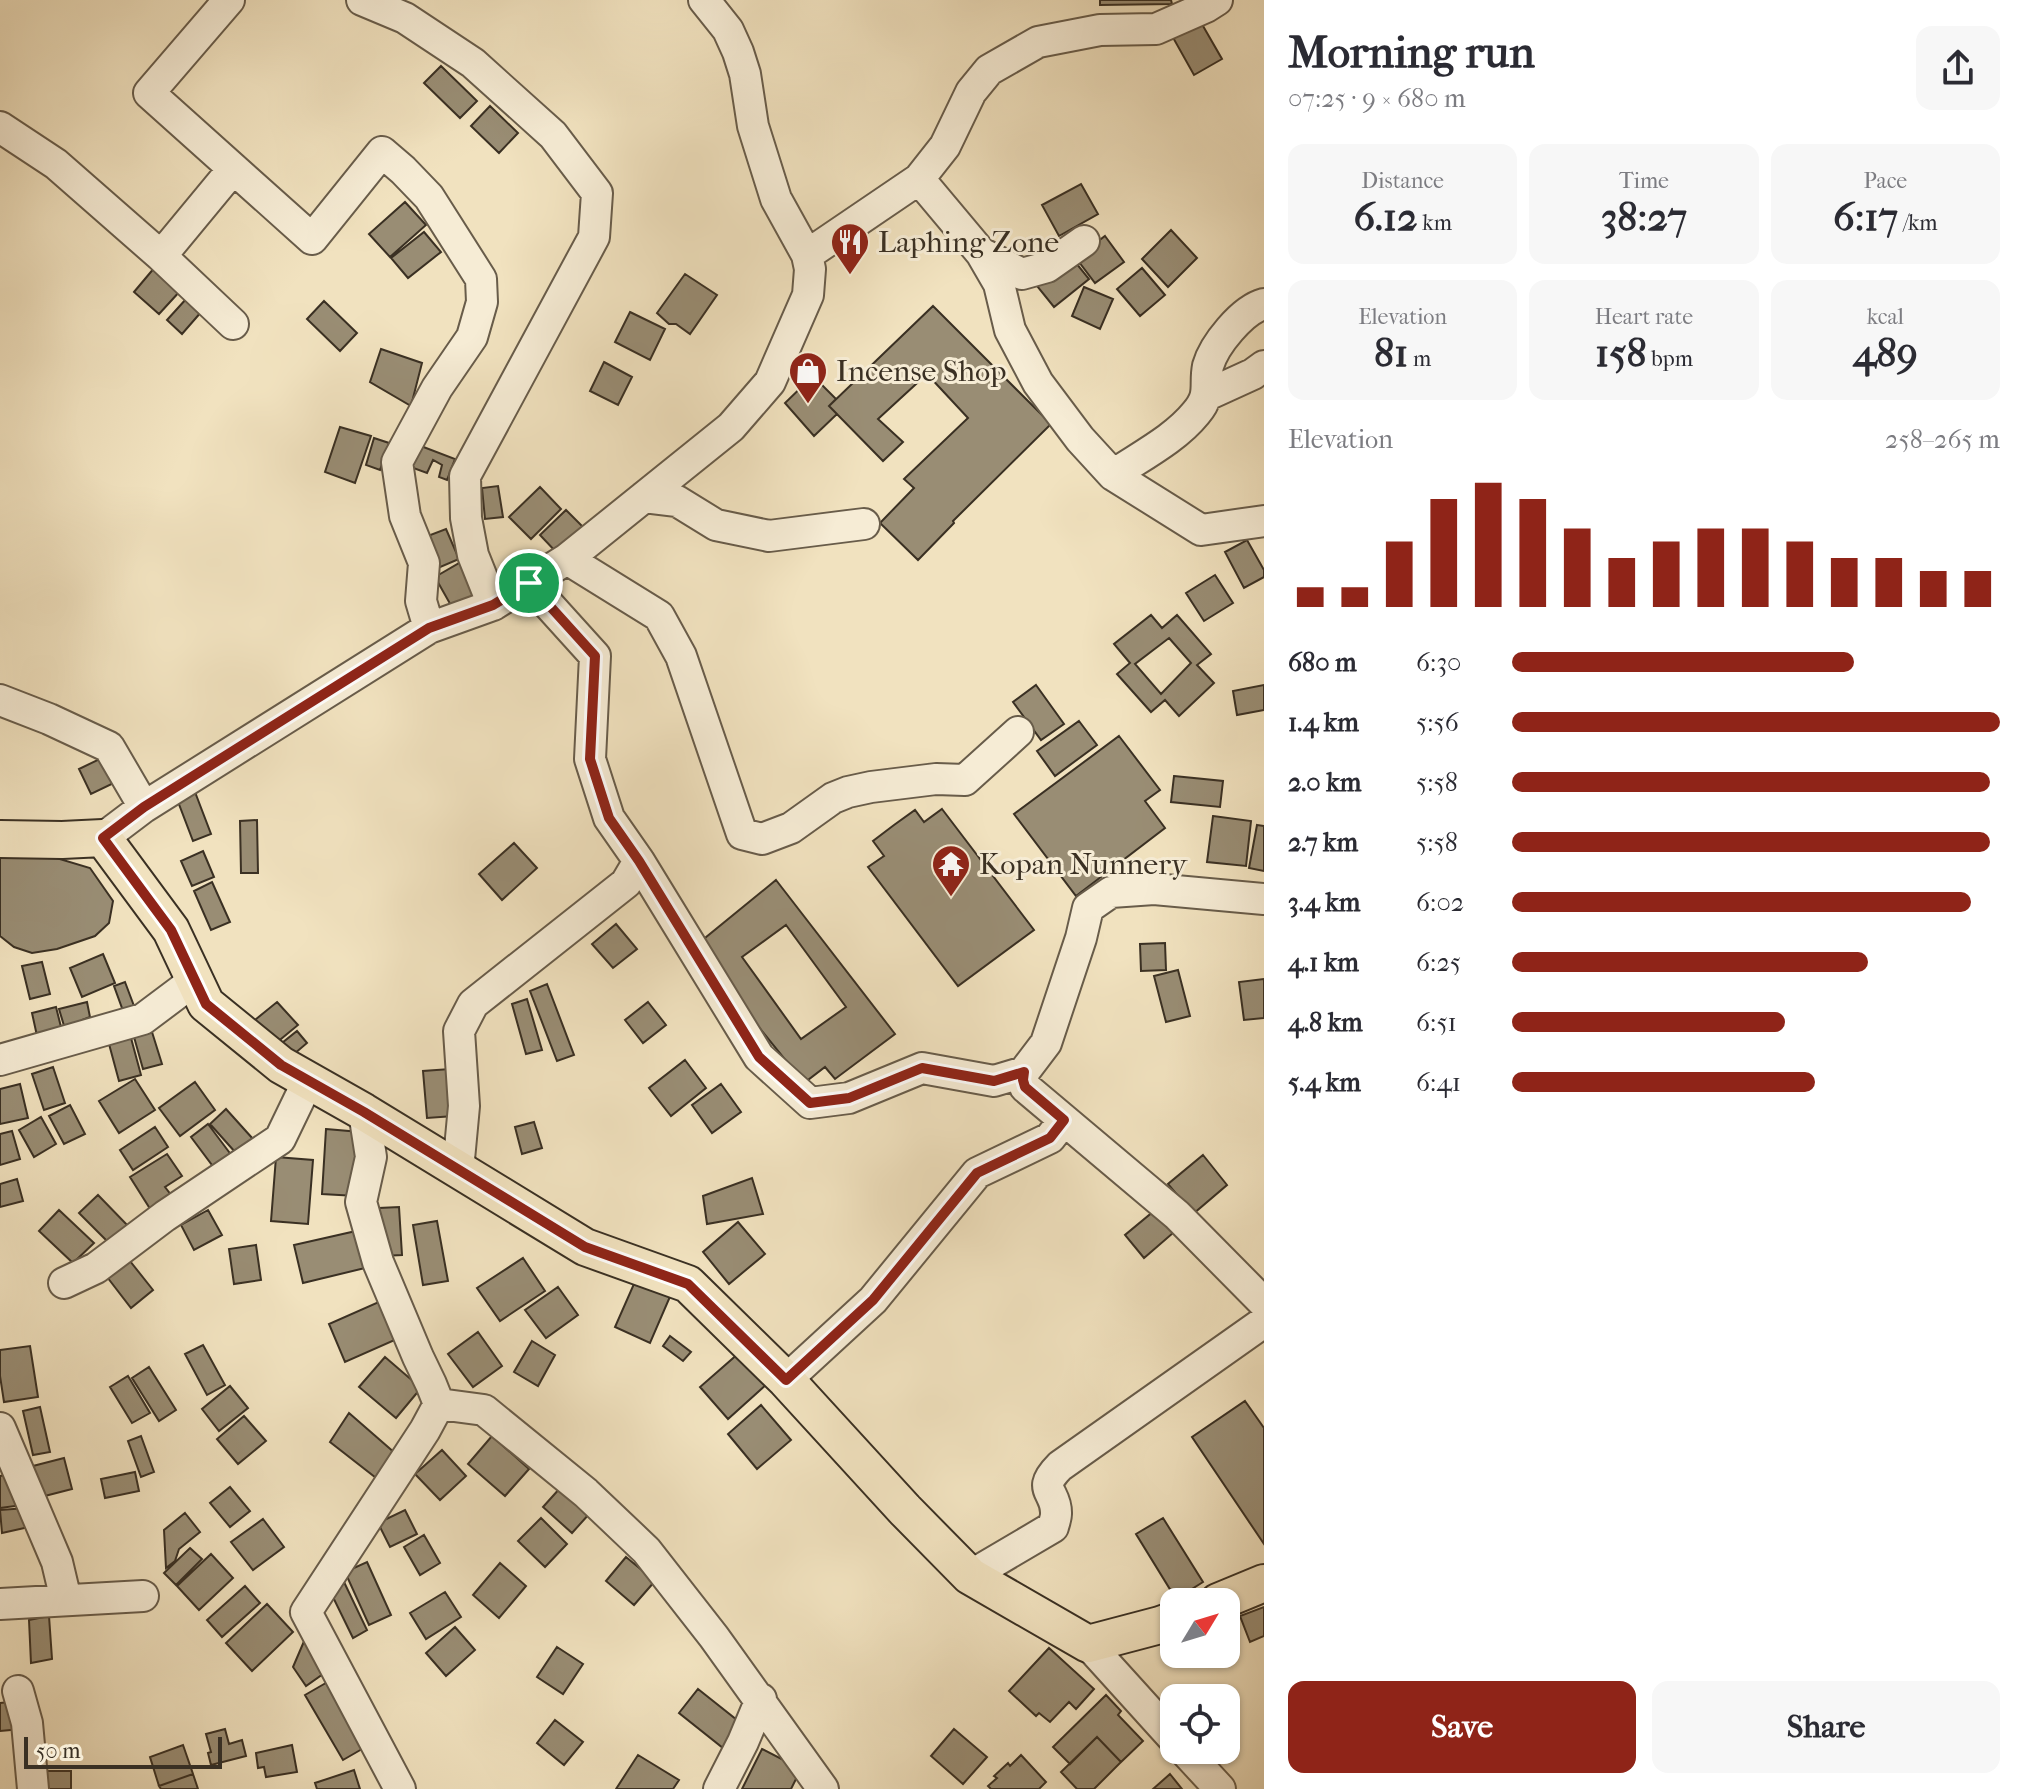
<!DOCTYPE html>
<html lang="en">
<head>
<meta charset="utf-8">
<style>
  body { margin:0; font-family:"IM FELL French Canon",serif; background:#f7f7f7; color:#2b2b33; height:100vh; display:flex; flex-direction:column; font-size:30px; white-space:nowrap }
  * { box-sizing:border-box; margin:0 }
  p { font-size:26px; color:#7c7c81 }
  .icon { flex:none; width:44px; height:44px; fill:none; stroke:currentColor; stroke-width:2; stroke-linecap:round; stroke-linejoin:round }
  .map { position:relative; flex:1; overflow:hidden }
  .panel { display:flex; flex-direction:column; background:#fff; width:760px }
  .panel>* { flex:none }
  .needle { width:52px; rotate:52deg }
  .tools { position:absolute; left:1160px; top:1588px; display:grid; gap:16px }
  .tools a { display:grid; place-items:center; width:80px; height:80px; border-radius:16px; background:#fff; box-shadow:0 2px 6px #0004; font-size:40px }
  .scale { position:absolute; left:24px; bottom:20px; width:198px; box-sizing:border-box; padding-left:8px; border:4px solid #3a3023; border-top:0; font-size:22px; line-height:28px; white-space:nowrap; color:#3a3023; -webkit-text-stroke:6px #f6ecd5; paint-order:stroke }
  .pin { position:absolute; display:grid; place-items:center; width:68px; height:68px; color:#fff; margin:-34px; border:4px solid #fff; border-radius:50%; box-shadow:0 2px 8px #0007 }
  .round { display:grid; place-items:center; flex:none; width:84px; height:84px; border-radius:16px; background:#f7f7f7 }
  .summary { display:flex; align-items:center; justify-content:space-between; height:136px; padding:0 24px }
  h1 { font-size:44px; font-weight:700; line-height:60px }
  .metrics { display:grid; grid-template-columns:repeat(3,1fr); gap:12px; height:136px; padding:8px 24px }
  .metrics div { display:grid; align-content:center; border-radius:16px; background:#f7f7f7; text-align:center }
  .metrics b { font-size:40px; font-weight:700 }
  .metrics small { font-size:22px; font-weight:400 }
  .metrics p { font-size:22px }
  .chart { height:224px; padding:16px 24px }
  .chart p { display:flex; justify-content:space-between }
  .chart svg { width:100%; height:144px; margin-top:8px; stroke:#8f2418; stroke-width:6 }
  .primary-button { display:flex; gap:16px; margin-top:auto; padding:16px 24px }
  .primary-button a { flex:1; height:92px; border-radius:16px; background:#8f2418; color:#fff; font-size:32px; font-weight:700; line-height:92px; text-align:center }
  .primary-button a+a { background:#f7f7f7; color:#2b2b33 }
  ul { padding:0 24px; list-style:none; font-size:26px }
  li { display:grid; grid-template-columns:128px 96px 1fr; align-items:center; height:60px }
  li i { height:20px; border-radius:10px; background:#8f2418 }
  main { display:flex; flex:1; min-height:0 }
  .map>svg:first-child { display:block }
  .building { fill:#998d74; stroke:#3a3023; stroke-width:2; fill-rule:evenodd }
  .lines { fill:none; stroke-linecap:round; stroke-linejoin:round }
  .minor-casing { stroke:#685c4a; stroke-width:34 }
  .major-casing { stroke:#3a3023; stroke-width:40 }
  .minor { stroke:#f6ecd5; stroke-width:30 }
  .major { stroke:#f1e2bf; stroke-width:36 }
  .route-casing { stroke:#fff; stroke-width:16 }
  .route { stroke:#8f2418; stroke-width:10 }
  .labels { text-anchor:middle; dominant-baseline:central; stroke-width:6; stroke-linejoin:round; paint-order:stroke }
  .poi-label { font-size:30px; fill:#3a3023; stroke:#f6ecd5; text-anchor:start }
</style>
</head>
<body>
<main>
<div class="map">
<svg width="1264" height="1789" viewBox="0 0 1264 1789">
  <rect width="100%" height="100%" fill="#f1e2bf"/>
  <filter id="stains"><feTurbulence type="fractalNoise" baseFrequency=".0025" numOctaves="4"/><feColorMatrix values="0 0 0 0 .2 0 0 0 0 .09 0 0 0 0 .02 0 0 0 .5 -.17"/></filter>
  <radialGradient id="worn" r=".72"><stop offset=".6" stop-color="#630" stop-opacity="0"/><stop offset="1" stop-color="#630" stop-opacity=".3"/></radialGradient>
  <path class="building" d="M1100 0H1171L1172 4 1100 5Z
    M1199 19 1222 59 1194 75 1171 34Z
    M441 66 477 101 460 118 424 83Z
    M490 106 518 133 499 153 471 126Z
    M1081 184 1098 214 1059 236 1042 205Z
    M405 202 426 225 390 257 369 234Z
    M1171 230 1197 258 1168 287 1142 259Z
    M424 232 441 252 408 278 391 258Z
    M1105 236 1124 262 1095 283 1076 258Z
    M1072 258 1089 279 1054 307 1037 286Z
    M155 267 181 290 159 314 134 292Z
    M1142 268 1165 295 1140 316 1117 289Z
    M685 274 717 295 690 334 676 324H669L657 313Z
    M1084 287 1113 299 1100 329 1072 316Z
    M187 298 202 311 182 334 167 320Z
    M324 301 357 333 340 351 307 319Z
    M933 306 1051 424 953 521 954 523 918 560 880 523 914 488 904 479 968 418 927 374 878 419 903 442 883 461 829 406Z
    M630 312 665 329 650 360 615 342Z
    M381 349 422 363 411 406 370 382Z
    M604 362 632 377 618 405 590 391Z
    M813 376 836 399 829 406 837 414 814 436 785 403Z
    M340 427 371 436 355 483 325 472Z
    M374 438 389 443 380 470 366 465Z
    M413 443 455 459 447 480 439 477 442 465 433 460 427 473 405 465Z
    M498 486 503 517 485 519 482 488Z
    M540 487 561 509 531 539 509 517Z
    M566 510 584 528 558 554 540 535Z
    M446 529 459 559 438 568 425 537Z
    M1247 540 1264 570V577L1244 588 1225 552Z
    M461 562 479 595 453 609 435 577Z
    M1215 575 1233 603 1204 621 1186 593Z
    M1151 615 1162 628 1177 615 1211 654 1197 665 1214 683 1179 716 1165 700 1151 712 1117 674 1130 663 1114 644ZM1169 638 1191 663 1161 694 1135 664Z
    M1036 685 1064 724 1041 740 1013 702Z
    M1264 685V710L1237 715 1233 691Z
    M1079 721 1097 745 1055 776 1037 751Z
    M1119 736 1160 790 1145 801 1165 828 1076 896 1014 814Z
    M108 755 120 780 91 794 79 769Z
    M1174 776 1223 781 1220 807 1171 802Z
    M195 792 211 834 193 841 177 799Z
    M942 809 1034 930 958 986 868 867 884 856 873 841 894 825 915 810 924 822Z
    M1213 816 1251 821 1246 866 1207 862Z
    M257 820 258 873H241L240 821Z
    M1257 825 1264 826V871L1249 868Z
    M514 843 537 868 502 900 479 874Z
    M203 851 214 877 192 886 181 861Z
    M43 854 90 868 113 901 109 923 95 936 57 949 32 953 14 947 0 936V857Z
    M776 880 895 1034 835 1079 825 1067 804 1083 694 947ZM786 925 846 1007 801 1039 742 957Z
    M212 882 230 922 211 930 194 891Z
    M616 924 637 949 613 968 592 944Z
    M1165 943 1166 970 1141 971 1140 944Z
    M103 954 115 983 82 997 70 968Z
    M42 962 50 994 30 999 22 966Z
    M1178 970 1190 1016 1166 1022 1154 976Z
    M1264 979V1018L1244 1020 1239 982Z
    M125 982 137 1014 126 1019 114 986Z
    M547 984 574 1055 557 1061 530 991Z
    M527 999 542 1050 526 1054 512 1004Z
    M87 1002 90 1017 82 1020 88 1033 68 1039 59 1009Z
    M277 1002 298 1025 270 1048 250 1024Z
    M648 1002 666 1025 643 1043 625 1020Z
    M56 1007 64 1039 39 1045 32 1013Z
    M297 1031 307 1043 287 1060 277 1047Z
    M152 1032 162 1064 143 1069 134 1037Z
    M131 1038 141 1075 119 1081 109 1044Z
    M685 1060 706 1088 671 1116 649 1088Z
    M53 1067 65 1103 44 1110 32 1074Z
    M450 1069 454 1116 427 1118 423 1071Z
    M135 1079 155 1110 119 1133 99 1101Z
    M195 1082 215 1110 180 1136 159 1108Z
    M20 1084 28 1118 0 1124V1089Z
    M721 1084 741 1112 712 1133 692 1105Z
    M70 1105 85 1134 64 1144 49 1116Z
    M226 1109 253 1139 236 1153 210 1124Z
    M41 1117 56 1144 34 1157 19 1130Z
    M534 1122 542 1148 522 1154 515 1127Z
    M208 1124 232 1156 215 1169 191 1137Z
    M155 1127 168 1147 133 1170 120 1150Z
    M326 1129 360 1132 356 1196 322 1194Z
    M12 1131 20 1159 0 1165V1134Z
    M167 1154 182 1176 165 1187 175 1200 154 1215 130 1177Z
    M1203 1155 1227 1185 1193 1214 1168 1184Z
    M276 1157 313 1160 308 1224 271 1221Z
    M752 1178 763 1214 707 1224 703 1196Z
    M17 1179 23 1201 0 1207V1184Z
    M98 1195 131 1229 113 1247 79 1213Z
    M399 1207 402 1255 382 1256 379 1208Z
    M59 1210 94 1243 73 1263 39 1231Z
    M208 1210 222 1235 194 1250 181 1225Z
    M1154 1211 1173 1233 1144 1258 1125 1235Z
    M437 1221 448 1281 423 1285 413 1225Z
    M738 1222 765 1254 729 1284 703 1252Z
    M356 1231 365 1268 303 1283 294 1245Z
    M256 1245 261 1280 234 1284 229 1249Z
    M126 1256 153 1290 131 1308 104 1273Z
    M523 1258 545 1291 500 1321 477 1288Z
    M637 1277 672 1292 650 1343 615 1327Z
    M558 1287 578 1315 546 1338 525 1310Z
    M390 1297 406 1335 345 1362 329 1324Z
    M478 1332 502 1366 473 1387 448 1354Z
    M670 1336 691 1352 683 1361 663 1346Z
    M532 1341 555 1355 538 1386 514 1372Z
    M203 1345 225 1385 207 1395 185 1354Z
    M30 1346 38 1397 4 1402 0 1376V1350Z
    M739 1353 767 1384 728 1419 700 1387Z
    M385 1357 421 1388 396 1418 359 1387Z
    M149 1367 176 1410 159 1421 132 1378Z
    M128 1376 150 1413 132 1423 110 1387Z
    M230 1386 248 1408 219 1431 202 1409Z
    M1245 1401 1264 1428V1544L1192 1437Z
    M761 1405 791 1440 757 1469 728 1434Z
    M40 1407 50 1452 33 1455 23 1411Z
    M349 1413 396 1454 380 1481 330 1442Z
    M244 1416 266 1441 238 1464 217 1439Z
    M141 1436 154 1472 141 1477 128 1441Z
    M492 1436 529 1469 505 1496 468 1464Z
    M442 1450 466 1476 440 1500 415 1474Z
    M64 1458 72 1489 37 1498 29 1467Z
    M135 1472 139 1491 105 1498 101 1479Z
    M14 1473 23 1505 0 1508V1476Z
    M230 1487 250 1511 230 1527 210 1503Z
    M561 1487 590 1513 572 1533 543 1507Z
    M26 1508 29 1527 2 1533 0 1510Z
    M405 1510 417 1534 390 1547 378 1523Z
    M185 1513 200 1532 179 1549 175 1561 166 1568 164 1530Z
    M541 1518 567 1544 545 1567 518 1541Z
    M1163 1518 1203 1582 1176 1599 1136 1534Z
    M263 1519 284 1547 253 1570 231 1542Z
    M424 1535 440 1563 420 1575 404 1547Z
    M190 1548 202 1559 176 1585 164 1573Z
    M211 1554 233 1578 199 1610 177 1586Z
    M626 1557 655 1581 634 1605 606 1581Z
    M367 1562 391 1615 369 1625 345 1572Z
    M500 1563 526 1586 499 1618 473 1595Z
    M344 1582 367 1630 353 1638 329 1589Z
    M245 1586 260 1603 222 1637 207 1620Z
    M445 1592 461 1617 426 1639 410 1613Z
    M267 1604 293 1632 252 1671 226 1643Z
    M1264 1607V1636L1250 1642 1240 1616Z
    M49 1616 52 1659 31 1663 29 1620Z
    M455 1627 475 1650 446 1676 426 1653Z
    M305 1639 330 1669 306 1686 293 1667Z
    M557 1647 583 1664 563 1694 537 1677Z
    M1049 1648 1094 1689 1076 1709 1069 1702 1050 1722 1039 1713 1036 1716 1009 1691Z
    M331 1680 369 1745 343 1760 305 1695Z
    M698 1689 747 1728 728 1752 679 1713Z
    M1106 1695 1121 1711 1118 1715 1143 1741 1121 1762 1097 1737 1070 1764 1053 1747Z
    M18 1701 21 1729 0 1731V1703Z
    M555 1720 583 1742 564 1765 537 1743Z
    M225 1729 229 1744 242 1740 246 1756 211 1765 208 1753 211 1752 206 1734Z
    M954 1729 987 1757 963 1784 931 1756Z
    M1097 1737 1121 1762 1094 1789H1077L1061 1772Z
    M183 1745 193 1774 159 1786 150 1757Z
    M292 1745 297 1772 266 1777 264 1767 258 1768 256 1753Z
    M762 1749 801 1769 791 1789H742Z
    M638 1755 679 1780 673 1789H616Z
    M1021 1755 1046 1782 1039 1789H991L988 1786 997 1778 994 1776 1008 1763 1010 1766Z
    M354 1770 360 1789H317L315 1783Z
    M42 1771H71V1789H42Z
    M193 1774 198 1789H161L159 1786Z
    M1170 1774 1182 1789H1153Z"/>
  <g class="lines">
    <g class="minor-casing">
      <path id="minor" d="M229 0 149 93 312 239 382 152 403 170 429 197 481 279 482 302 472 337 437 388 397 462 405 516 424 563 421 601 429 628
        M362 0 405 18 473 63 553 135 597 193 594 237 465 476 466 518 473 555 493 605
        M0 127 56 164 161 256 233 324
        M919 179 981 253 999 284 1010 330 1038 383 1080 439 1113 475 1201 530 1264 521
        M981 253 1022 274 1047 267 1084 241
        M807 255 919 179 945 146 971 92 989 70 1038 42 1100 30 1156 29 1206 7 1217 0
        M161 256 233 169
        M1207 395 1253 374 1264 366
        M1113 475C1141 456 1175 439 1196 413 1212 394 1204 386 1208 366 1214 345 1242 310 1264 304
        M644 497 677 501 716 525 769 536 864 524
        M567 559 659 616 681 656 742 834 762 839 791 828 833 798 848 792 871 787 936 779 965 780 1018 732
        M0 700 49 719 109 747 144 807
        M103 838 144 807 429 628 493 605 567 559 731 427 770 382 808 295 810 269 807 255 776 199 753 126 745 74 738 52 728 30 704 0
        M639 861 759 1057 810 1103 849 1098 922 1068 994 1081 1024 1072
        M1264 899 1154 889 1111 892 1088 908 1081 938 1046 1043 1024 1072 1023 1080 1025 1087 1177 1215 1264 1303
        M0 1060 143 1019 195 980
        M364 1112 371 1157 361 1202 378 1262 418 1357 431 1384 439 1404 425 1430 306 1612 400 1789
        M458 1170 464 1106 459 1031 473 1004 626 883 639 861 609 818 590 759 595 656 529 583
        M64 1283 96 1268 165 1216 280 1139 308 1081
        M786 1380 873 1300 977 1173 1050 1138 1064 1120
        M439 1404 484 1410 586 1493 646 1550 714 1637 823 1789
        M0 1428 57 1562 66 1600
        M970 1576 1053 1527C1054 1523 1056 1518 1056 1514 1057 1490 1035 1491 1060 1466L1264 1322
        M0 1604 143 1596
        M1088 1644 1174 1739
        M18 1691 27 1723 33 1789
        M1184 1750 1220 1789
        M719 1789 743 1742 761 1699"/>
    </g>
    <g class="major-casing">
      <path id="major" d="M0 839 62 840 103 838 171 930 206 1004 281 1065 364 1112 585 1247 688 1284 786 1380 905 1510 970 1576 1088 1644 1160 1625 1174 1620
        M1218 1602 1264 1583"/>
    </g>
    <use href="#minor" class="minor"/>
    <use href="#major" class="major"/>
  </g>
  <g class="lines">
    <g class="route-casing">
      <path id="route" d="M529 583 595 656 590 759 609 818 639 861 759 1057 810 1103 849 1098 922 1068 994 1081 1024 1072 1023 1080 1025 1087 1064 1120 1050 1138 977 1173 873 1300 786 1380 688 1284 585 1247 364 1112 281 1065 206 1004 171 930 103 838 144 807 429 628 493 605Z"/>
    </g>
    <use href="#route" class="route"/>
  </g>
  <defs>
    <g id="restaurant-pin" transform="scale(2)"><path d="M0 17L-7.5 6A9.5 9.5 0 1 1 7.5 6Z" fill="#8f2418" stroke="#f6ecd5"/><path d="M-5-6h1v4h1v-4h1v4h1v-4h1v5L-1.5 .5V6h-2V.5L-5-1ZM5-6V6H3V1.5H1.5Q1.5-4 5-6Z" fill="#fff"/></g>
    <g id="shop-pin" transform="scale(2)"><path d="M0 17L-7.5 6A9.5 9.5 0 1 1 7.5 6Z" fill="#8f2418" stroke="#f6ecd5"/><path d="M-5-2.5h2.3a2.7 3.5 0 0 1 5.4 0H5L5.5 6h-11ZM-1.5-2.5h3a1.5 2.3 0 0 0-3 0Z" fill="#fff"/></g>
    <g id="temple-pin" transform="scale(2)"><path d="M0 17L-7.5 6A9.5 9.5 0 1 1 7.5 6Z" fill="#8f2418" stroke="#f6ecd5"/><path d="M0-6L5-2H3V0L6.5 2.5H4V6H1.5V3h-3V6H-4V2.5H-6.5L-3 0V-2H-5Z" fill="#fff"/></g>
  </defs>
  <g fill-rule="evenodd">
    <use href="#restaurant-pin" x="850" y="242"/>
    <use href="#shop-pin" x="808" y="371"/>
    <use href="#temple-pin" x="951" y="864"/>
  </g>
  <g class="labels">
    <g class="poi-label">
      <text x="878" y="242">Laphing Zone</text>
      <text x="836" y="371">Incense Shop</text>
      <text x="979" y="864">Kopan Nunnery</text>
    </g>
  </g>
  <rect width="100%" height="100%" filter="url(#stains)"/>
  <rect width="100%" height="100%" fill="url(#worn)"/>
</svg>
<div class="tools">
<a><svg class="needle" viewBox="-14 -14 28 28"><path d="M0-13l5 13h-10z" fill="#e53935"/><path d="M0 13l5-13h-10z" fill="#7c7c81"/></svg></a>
<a><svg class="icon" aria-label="locate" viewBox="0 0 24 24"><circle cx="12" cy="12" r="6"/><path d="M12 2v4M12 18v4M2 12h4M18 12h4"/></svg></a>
</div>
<div class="scale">50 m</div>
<div class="pin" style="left:529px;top:583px;background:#1e9e55"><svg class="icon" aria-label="arrive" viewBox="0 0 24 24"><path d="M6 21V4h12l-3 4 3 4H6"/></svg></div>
</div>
<section class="panel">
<div class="summary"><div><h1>Morning run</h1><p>07:25 · 9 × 680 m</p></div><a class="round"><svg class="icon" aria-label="share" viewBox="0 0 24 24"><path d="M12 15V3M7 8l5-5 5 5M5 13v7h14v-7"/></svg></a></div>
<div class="metrics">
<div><p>Distance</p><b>6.12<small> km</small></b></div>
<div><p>Time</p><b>38:27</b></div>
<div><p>Pace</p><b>6:17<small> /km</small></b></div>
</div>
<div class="metrics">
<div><p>Elevation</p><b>81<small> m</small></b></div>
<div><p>Heart rate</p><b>158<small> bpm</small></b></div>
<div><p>kcal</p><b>489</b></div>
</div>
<div class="chart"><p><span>Elevation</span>258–265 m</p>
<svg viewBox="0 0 160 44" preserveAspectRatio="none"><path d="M5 44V38M15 44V38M25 44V24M35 44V11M45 44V6M55 44V11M65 44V20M75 44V29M85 44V24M95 44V20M105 44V20M115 44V24M125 44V29M135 44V29M145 44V33M155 44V33"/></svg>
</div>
<ul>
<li><b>680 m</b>6:30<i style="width:70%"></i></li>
<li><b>1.4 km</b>5:56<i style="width:100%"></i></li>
<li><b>2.0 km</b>5:58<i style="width:98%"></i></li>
<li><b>2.7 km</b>5:58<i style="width:98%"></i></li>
<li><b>3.4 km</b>6:02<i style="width:94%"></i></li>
<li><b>4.1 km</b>6:25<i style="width:73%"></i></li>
<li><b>4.8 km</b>6:51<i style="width:56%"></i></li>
<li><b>5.4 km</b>6:41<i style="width:62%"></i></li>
</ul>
<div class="primary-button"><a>Save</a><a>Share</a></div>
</section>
</main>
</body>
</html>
